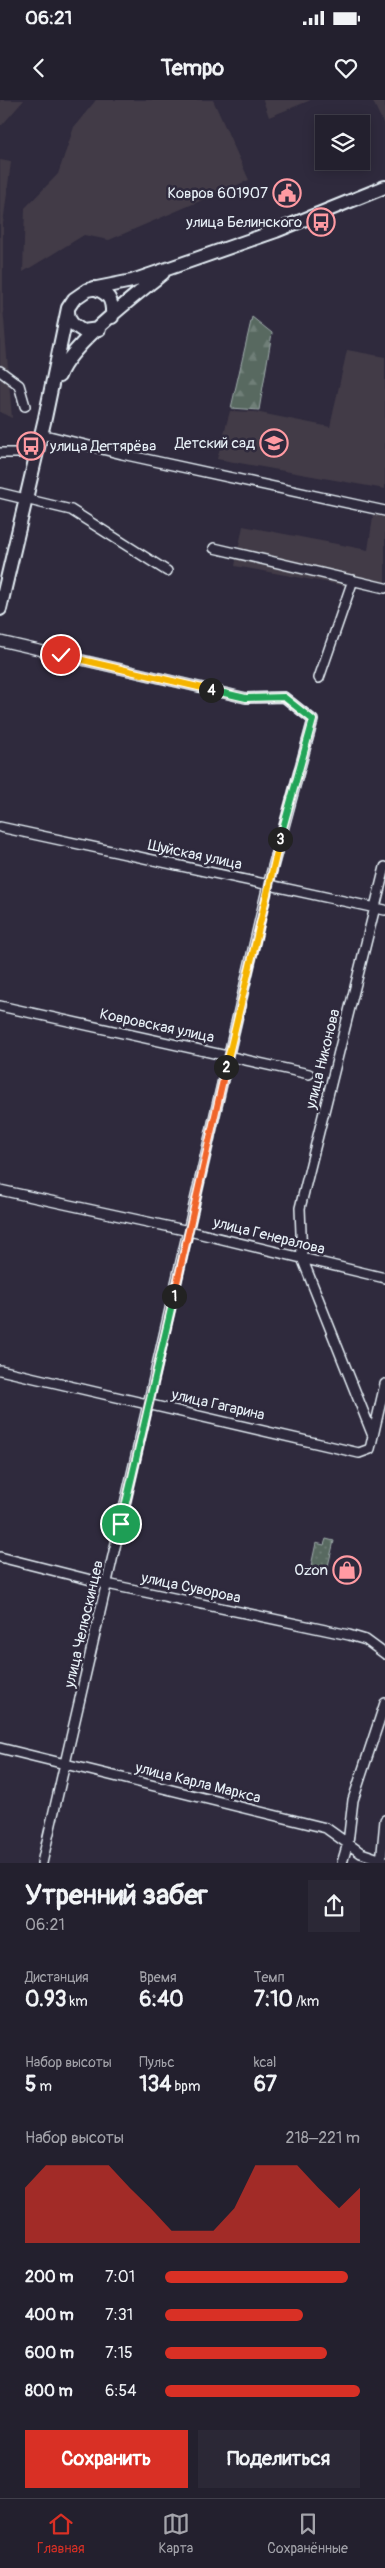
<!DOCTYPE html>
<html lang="ru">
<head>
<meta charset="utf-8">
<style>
  body { margin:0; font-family:Pangolin,sans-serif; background:#2b2836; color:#f1f3f6; height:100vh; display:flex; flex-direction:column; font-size:19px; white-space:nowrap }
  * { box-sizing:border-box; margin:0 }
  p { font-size:16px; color:#a3a3aa }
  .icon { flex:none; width:28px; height:28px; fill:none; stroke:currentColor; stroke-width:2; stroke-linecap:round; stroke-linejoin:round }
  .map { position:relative; height:1763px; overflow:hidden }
  .panel { display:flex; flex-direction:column; background:#23202e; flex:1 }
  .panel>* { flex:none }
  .buttons { position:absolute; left:315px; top:15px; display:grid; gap:10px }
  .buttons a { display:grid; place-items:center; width:55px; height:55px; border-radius:0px; background:#23202e; box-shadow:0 2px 12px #0003,0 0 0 1px #403e4a; font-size:25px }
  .pin { position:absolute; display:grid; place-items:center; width:42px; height:42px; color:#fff; margin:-21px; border:2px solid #fff; border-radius:50%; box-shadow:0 1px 5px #0007 }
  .km { position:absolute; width:25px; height:25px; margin:-12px; border-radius:50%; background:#222; color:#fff; font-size:14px; line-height:25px; text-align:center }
  .round { display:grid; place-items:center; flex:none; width:52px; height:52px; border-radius:0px; background:#2b2836 }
  .summary { display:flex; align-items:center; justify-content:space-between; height:85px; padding:0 25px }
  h1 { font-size:28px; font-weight:700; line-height:38px }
  .metrics { display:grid; grid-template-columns:repeat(3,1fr); gap:8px; height:85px; padding:5px 25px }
  .metrics div { display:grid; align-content:center }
  .metrics b { font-size:21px; font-weight:700 }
  .metrics small { font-size:14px; font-weight:400 }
  .metrics p { font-size:14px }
  .chart { height:140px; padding:10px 25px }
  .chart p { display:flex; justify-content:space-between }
  .chart svg { width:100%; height:90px; margin-top:5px; fill:#d93025; opacity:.7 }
  .cta { display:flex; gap:10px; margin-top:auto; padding:10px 25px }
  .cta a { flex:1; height:58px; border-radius:0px; background:#d93025; color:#fff; font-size:20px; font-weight:700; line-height:58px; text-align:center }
  .cta a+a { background:#2b2836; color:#f1f3f6 }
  ul { padding:0 25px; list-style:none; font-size:16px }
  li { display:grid; grid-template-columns:80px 60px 1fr; align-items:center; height:38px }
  li i { height:12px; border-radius:6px; background:#d93025 }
  .status { display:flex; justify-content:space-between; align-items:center; height:35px; padding:0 25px; background:#23202e; direction:ltr }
  .status svg { height:14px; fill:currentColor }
  header { display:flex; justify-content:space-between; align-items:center; height:65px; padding:0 25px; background:#23202e; font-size:22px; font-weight:700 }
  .tab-bar { display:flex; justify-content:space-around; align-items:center; height:70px; border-top:1px solid #403e4a; background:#23202e; font-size:14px; color:#a3a3aa }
  .tab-bar a { display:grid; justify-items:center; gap:2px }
  .tab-bar .selected { color:#d93025 }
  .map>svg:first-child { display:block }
  .built { fill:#423b47 }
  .grass { fill:url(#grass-dots); stroke:#a0adac }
  .forest { fill:url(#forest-firs); stroke:#a0adac }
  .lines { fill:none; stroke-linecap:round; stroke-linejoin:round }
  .street-casing { stroke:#e8f1f8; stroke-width:12 }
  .secondary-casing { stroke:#e8f1f8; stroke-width:16 }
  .street { stroke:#2f2a3d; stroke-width:9 }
  .secondary { stroke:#2f2a3d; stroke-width:12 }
  .split-1-casing { stroke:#fff; stroke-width:10 }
  .split-2-casing { stroke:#fff; stroke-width:10 }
  .split-3-casing { stroke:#fff; stroke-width:10 }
  .split-4-casing { stroke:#fff; stroke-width:10 }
  .split-5-casing { stroke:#fff; stroke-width:10 }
  .split-1 { stroke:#22a559; stroke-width:6 }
  .split-2 { stroke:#f0652b; stroke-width:6 }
  .split-3 { stroke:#f5b400; stroke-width:6 }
  .split-4 { stroke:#22a559; stroke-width:6 }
  .split-5 { stroke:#f5b400; stroke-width:6 }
  .labels { text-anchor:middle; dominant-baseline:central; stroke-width:5; stroke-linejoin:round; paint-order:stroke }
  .poi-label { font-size:15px; fill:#e8f1f8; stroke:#2f2a3d; text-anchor:end }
  .street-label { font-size:15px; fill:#e8f1f8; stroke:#2f2a3d }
</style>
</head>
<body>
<div class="status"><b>06:21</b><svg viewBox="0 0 49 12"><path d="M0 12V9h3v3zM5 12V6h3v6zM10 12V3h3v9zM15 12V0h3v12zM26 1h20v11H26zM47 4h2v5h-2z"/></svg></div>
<header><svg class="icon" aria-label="back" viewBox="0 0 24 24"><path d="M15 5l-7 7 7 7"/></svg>Tempo<svg class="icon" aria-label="heart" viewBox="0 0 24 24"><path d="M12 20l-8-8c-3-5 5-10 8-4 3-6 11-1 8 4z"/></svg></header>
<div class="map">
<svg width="385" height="1763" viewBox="0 0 385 1763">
  <defs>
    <pattern id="grass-dots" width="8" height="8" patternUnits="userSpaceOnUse" patternTransform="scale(1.25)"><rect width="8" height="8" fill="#586961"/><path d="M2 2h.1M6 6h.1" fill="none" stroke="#707f78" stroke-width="1.8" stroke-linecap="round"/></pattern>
    <pattern id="forest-firs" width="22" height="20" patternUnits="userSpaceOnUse" patternTransform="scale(1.25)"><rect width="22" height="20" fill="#586961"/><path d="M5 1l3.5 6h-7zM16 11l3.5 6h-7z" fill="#707f78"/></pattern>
  </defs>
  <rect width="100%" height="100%" fill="#2f2a3d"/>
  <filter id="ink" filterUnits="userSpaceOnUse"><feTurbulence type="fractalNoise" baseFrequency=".02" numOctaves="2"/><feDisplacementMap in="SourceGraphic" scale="10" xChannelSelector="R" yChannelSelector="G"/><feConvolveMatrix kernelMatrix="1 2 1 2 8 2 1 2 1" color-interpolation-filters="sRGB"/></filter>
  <g filter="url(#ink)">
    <path class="built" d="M0 0H24L2 25H0Z
      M96 0H213L249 80 109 140 84 135 23 172 25 108 58 74 74 27Z
      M263 0H311L269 17Z
      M372 0H385V27L376 8Z
      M0 60 11 62 3 124V207L12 318 0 312Z
      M347 250 385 257V389L217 359 230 311 255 312 330 327Z
      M374 411 385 414V493L235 466 243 426 368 450Z"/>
    <path class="grass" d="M326 1439 334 1441 327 1470 311 1466 316 1443 324 1445Z"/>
    <path class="forest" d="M252 217 272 233 259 310 231 308Z"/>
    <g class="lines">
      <g class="street-casing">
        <path id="street" d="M0 271 19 285 25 306
          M41 334 122 354 385 411
          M0 353H37
          M0 393 71 410 167 471
          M214 448 385 488
          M0 541 246 598 284 597 313 620 268 785 42 1763
          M319 578 353 480
          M0 727 385 810
          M0 906 309 974
          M0 1090 189 1131 385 1178
          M0 1270 359 1353 370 1349 385 1284
          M373 1336 302 1158 300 1108 385 767
          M0 1457 107 1484 349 1535 366 1540 385 1554
          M0 1648 326 1728 361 1753 385 1761
          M342 1763 348 1743 353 1700 385 1603
          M381 1763 385 1720"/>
      </g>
      <g class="secondary-casing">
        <path id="secondary" d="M93 188C109 193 113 200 112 217
          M68 210C68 222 73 225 83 231L99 229
          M59 276C70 245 135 196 163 173
          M0 509 45 318 68 208 74 199 87 190 132 181 167 169 276 131 385 87"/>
      </g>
      <use href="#street" class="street"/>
      <use href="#secondary" class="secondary"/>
    </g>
  </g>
  <g class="lines" filter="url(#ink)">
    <g class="split-1-casing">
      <path id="split-1" d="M121 1424 174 1196"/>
    </g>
    <g class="split-2-casing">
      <path id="split-2" d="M174 1196 226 967"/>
    </g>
    <g class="split-3-casing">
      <path id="split-3" d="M226 967 280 739"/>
    </g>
    <g class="split-4-casing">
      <path id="split-4" d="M211 590 246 598 284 597 313 620 280 739"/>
    </g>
    <g class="split-5-casing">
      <path id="split-5" d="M61 555 211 590"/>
    </g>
    <use href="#split-1" class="split-1"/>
    <use href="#split-2" class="split-2"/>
    <use href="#split-3" class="split-3"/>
    <use href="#split-4" class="split-4"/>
    <use href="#split-5" class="split-5"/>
  </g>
  <defs>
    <g id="civic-ring" transform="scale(1.4375)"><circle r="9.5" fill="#2f2a3d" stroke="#ff9aa2" stroke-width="1.5"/><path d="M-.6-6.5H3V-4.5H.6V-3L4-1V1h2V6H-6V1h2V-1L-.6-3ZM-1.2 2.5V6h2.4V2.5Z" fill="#ff9aa2"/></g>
    <g id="bus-ring" transform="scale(1.4375)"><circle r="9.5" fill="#2f2a3d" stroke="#ff9aa2" stroke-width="1.5"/><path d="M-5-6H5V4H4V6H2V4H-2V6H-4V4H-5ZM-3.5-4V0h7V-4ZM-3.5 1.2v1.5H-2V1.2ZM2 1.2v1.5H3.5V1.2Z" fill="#ff9aa2"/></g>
    <g id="school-ring" transform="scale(1.4375)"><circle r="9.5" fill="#2f2a3d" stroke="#ff9aa2" stroke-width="1.5"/><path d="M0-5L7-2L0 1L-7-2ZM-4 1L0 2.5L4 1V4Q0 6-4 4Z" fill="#ff9aa2"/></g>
    <g id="shop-ring" transform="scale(1.4375)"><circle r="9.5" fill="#2f2a3d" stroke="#ff9aa2" stroke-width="1.5"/><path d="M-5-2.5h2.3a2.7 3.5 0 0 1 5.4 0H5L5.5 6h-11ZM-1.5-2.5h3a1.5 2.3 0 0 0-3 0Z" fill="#ff9aa2"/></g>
  </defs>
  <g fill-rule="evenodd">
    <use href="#civic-ring" x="287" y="93"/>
    <use href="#bus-ring" x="321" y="122"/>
    <use href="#school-ring" x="274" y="343"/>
    <use href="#bus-ring" x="31" y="346"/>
    <use href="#shop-ring" x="347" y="1470"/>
  </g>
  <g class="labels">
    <g class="poi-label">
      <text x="268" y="93">Ковров 601907</text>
      <text x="302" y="122">улица Белинского</text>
      <text x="255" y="343">Детский сад</text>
      <text x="50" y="346" text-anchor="start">улица Дегтярёва</text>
      <text x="328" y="1470">Ozon</text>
    </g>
    <g class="street-label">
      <text transform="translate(195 755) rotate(12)">Шуйская улица</text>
      <text transform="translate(157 926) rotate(12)">Ковровская улица</text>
      <text transform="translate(323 959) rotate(-76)">улица Никонова</text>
      <text transform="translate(269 1136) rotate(14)">улица Генералова</text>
      <text transform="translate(218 1305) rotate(13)">улица Гагарина</text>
      <text transform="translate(191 1488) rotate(12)">улица Суворова</text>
      <text transform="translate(84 1524) rotate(-77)">улица Челюскинцев</text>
      <text transform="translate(198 1683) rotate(14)">улица Карла Маркса</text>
    </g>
  </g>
</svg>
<div class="buttons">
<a><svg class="icon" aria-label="layers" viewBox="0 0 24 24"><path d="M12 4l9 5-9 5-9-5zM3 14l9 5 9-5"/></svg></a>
</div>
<div class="pin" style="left:121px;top:1424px;background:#1e9e55"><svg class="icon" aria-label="arrive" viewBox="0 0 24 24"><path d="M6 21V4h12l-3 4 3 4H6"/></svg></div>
<div class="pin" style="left:61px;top:555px;background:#d93025"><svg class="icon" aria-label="check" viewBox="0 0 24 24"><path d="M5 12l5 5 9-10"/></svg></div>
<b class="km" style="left:174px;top:1196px">1</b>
<b class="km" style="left:226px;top:967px">2</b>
<b class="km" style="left:280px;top:739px">3</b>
<b class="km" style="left:211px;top:590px">4</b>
</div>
<section class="panel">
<div class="summary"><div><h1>Утренний забег</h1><p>06:21</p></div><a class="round"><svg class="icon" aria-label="share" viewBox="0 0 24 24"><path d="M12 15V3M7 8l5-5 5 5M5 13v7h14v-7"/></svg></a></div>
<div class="metrics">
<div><p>Дистанция</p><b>0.93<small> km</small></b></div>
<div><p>Время</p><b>6:40</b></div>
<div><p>Темп</p><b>7:10<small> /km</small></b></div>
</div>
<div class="metrics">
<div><p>Набор высоты</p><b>5<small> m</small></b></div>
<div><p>Пульс</p><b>134<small> bpm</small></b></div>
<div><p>kcal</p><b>67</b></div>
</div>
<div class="chart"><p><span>Набор высоты</span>218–221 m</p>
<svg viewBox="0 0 160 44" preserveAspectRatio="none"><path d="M0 44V17L10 6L20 6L30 6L40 6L50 17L60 27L70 38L80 38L90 38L100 27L110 6L120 6L130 6L140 17L150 27L160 17V44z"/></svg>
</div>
<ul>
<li><b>200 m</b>7:01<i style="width:94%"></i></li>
<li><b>400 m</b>7:31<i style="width:71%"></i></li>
<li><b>600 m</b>7:15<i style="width:83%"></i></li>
<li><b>800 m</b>6:54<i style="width:100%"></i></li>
</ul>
<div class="cta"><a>Сохранить</a><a>Поделиться</a></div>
</section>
<nav class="tab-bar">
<a class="selected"><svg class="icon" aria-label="home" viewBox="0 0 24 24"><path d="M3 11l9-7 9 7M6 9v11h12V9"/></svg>Главная</a>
<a><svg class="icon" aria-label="map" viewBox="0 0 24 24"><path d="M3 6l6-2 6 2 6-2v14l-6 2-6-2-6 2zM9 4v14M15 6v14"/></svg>Карта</a>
<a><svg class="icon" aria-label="saved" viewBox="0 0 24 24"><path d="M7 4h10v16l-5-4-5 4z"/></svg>Сохранённые</a>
</nav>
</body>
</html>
